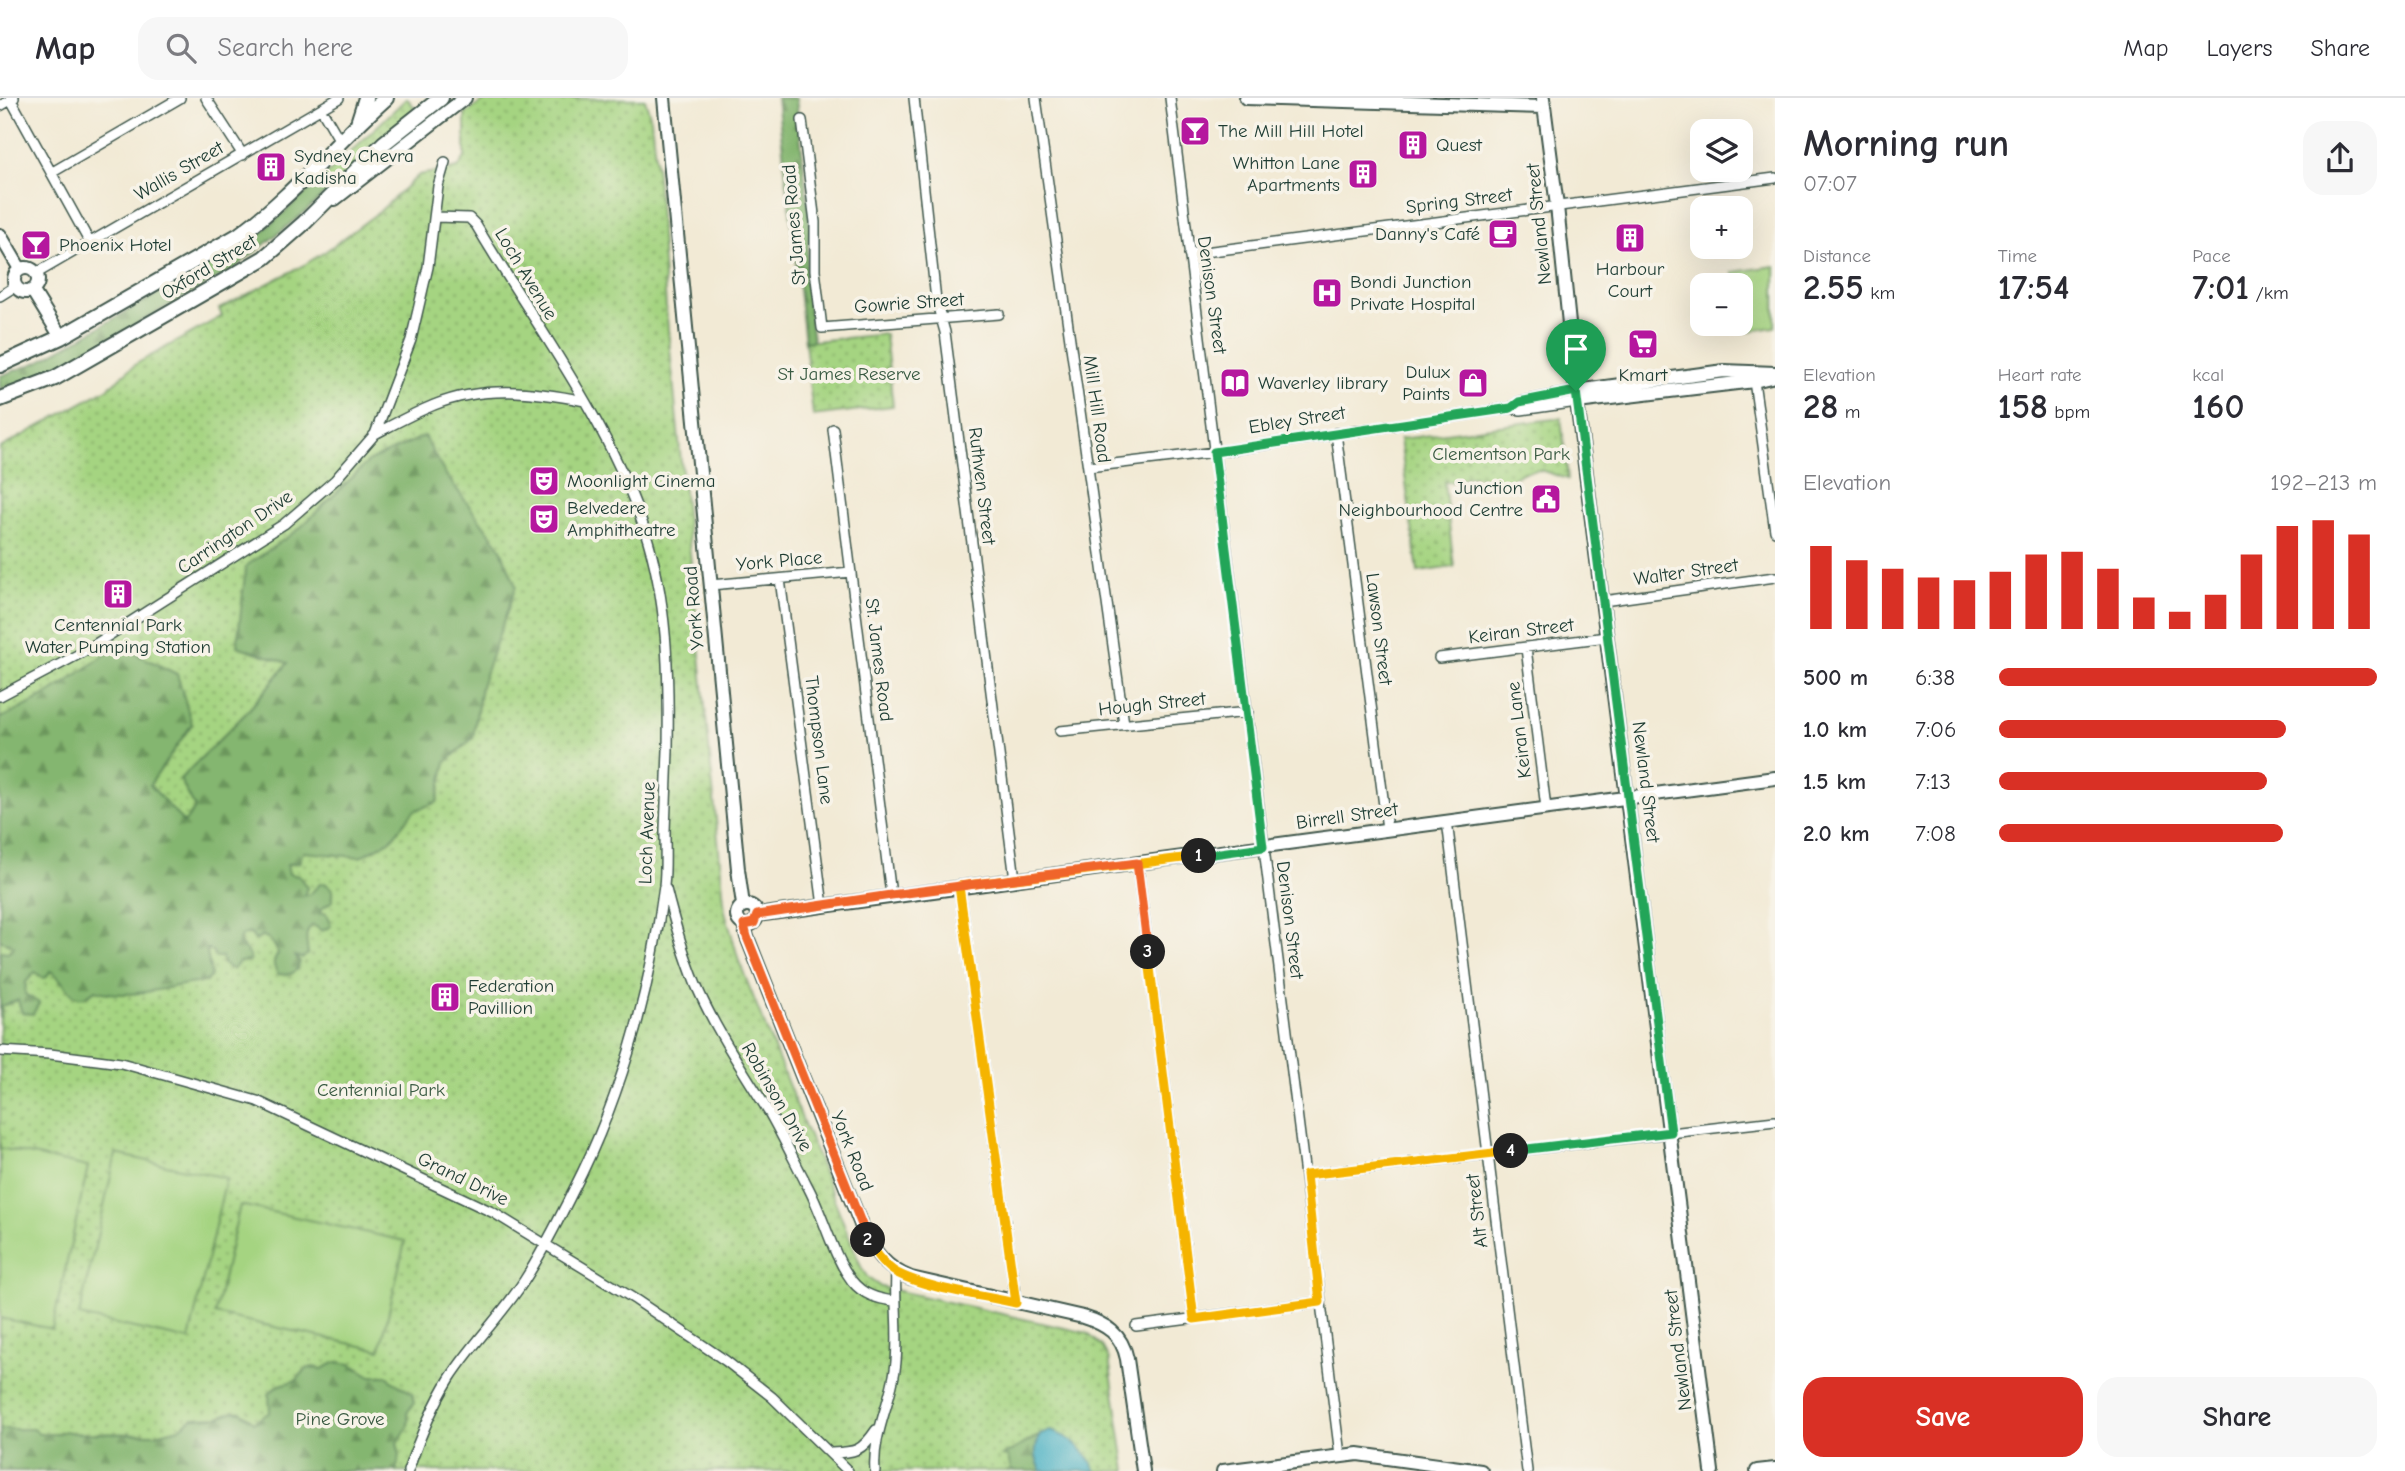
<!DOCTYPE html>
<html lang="en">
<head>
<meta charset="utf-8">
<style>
  body { margin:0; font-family:"Comic Neue",sans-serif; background:#f7f7f7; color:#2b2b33; height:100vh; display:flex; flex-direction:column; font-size:26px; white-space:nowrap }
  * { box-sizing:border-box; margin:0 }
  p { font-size:23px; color:#7c7c81 }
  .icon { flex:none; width:38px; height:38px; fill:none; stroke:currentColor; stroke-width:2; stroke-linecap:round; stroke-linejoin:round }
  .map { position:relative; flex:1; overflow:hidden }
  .details { display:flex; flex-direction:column; background:#fff; width:630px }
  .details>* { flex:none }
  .tools { position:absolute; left:1690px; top:21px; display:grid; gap:14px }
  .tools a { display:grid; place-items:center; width:63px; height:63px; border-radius:14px; background:#fff; box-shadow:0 7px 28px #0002; font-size:35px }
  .pin { position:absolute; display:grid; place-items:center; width:60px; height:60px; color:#fff; margin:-72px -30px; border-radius:50% 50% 50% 0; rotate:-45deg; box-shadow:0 0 7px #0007 }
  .pin .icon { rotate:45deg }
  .km { position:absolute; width:35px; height:35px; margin:-18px; border-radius:50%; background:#222; color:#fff; font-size:19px; line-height:35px; text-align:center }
  .round { display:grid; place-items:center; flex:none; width:74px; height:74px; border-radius:21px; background:#f7f7f7 }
  .summary { display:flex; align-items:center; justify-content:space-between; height:119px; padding:0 28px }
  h1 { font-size:38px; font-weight:700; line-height:52px }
  .metrics { display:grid; grid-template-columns:repeat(3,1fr); gap:10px; height:119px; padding:7px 28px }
  .metrics div { display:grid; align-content:center }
  .metrics b { font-size:35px; font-weight:700 }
  .metrics small { font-size:19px; font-weight:400 }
  .metrics p { font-size:19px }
  .chart { height:196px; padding:14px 28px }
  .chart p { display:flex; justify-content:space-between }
  .chart svg { width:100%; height:126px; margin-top:7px; stroke:#d93025; stroke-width:6 }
  .action { display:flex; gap:14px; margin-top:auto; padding:14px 28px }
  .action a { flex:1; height:80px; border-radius:21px; background:#d93025; color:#fff; font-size:28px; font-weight:700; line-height:80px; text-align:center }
  .action a+a { background:#f7f7f7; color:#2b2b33 }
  ul { padding:0 28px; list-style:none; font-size:23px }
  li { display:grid; grid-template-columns:112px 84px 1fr; align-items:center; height:52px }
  li i { height:18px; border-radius:9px; background:#d93025 }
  header { display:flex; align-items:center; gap:42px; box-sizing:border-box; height:98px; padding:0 35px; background:#fff; border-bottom:2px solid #e1e1e2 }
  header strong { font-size:33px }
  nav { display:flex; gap:38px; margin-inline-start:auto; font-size:24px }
  .search { width:490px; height:63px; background:#f7f7f7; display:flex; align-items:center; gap:18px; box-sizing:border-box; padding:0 24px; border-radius:21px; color:#7c7c81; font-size:26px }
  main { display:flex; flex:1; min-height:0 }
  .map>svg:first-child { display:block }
  .green { fill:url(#green-dots); stroke:#62885a; stroke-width:2 }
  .forest { fill:url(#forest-firs); stroke:#527a52; stroke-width:2 }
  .pitch { fill:#a5d481; stroke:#62885a; stroke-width:2 }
  .water { fill:#45afc3; stroke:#32767c; stroke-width:2 }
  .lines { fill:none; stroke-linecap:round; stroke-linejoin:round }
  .street-casing { stroke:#3f574c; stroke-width:12 }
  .secondary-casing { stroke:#3f574c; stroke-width:16 }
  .primary-casing { stroke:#3f574c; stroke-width:18 }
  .street { stroke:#fff; stroke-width:9 }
  .secondary { stroke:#fff; stroke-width:12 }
  .primary { stroke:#fff; stroke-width:14 }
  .split-1-casing { stroke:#fff; stroke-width:14 }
  .split-2-casing { stroke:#fff; stroke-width:14 }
  .split-3-casing { stroke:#fff; stroke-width:14 }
  .split-4-casing { stroke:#fff; stroke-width:14 }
  .split-5-casing { stroke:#fff; stroke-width:14 }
  .split-1 { stroke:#22a559; stroke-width:9 }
  .split-2 { stroke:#f5b400; stroke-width:9 }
  .split-3 { stroke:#f0652b; stroke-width:9 }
  .split-4 { stroke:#f5b400; stroke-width:9 }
  .split-5 { stroke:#22a559; stroke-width:9 }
  .labels { text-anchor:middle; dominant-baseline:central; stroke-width:7; stroke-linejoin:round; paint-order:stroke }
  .poi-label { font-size:19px; fill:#1f3d34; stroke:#f7f3e8; text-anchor:start }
  .street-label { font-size:19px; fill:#1f3d34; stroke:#f7f3e8 }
  .park-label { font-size:19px; fill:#3a5b43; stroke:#f7f3e8 }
</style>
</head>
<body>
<header>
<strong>Map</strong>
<div class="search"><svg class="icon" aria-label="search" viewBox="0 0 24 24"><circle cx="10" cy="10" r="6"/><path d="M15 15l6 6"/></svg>Search here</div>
<nav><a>Map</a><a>Layers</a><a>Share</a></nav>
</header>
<main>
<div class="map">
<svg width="1775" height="1373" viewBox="0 0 1775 1373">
  <defs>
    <pattern id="green-dots" width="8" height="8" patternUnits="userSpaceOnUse" patternTransform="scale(1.75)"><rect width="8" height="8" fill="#a5d481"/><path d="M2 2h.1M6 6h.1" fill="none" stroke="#86ad6a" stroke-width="1.8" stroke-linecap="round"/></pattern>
    <pattern id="forest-firs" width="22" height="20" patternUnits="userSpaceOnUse" patternTransform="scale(1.75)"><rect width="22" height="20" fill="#84b66f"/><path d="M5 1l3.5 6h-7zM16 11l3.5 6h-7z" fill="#6b955c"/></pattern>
  </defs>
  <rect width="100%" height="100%" fill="#f7f3e8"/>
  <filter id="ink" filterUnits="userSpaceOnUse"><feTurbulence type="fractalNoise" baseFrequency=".0143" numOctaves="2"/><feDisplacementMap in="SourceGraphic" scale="14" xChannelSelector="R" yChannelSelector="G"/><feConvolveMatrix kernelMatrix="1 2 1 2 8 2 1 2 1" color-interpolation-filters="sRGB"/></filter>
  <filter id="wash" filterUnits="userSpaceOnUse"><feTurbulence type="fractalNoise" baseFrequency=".00686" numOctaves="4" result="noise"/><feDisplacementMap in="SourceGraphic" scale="28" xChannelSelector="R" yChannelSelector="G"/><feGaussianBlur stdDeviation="1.57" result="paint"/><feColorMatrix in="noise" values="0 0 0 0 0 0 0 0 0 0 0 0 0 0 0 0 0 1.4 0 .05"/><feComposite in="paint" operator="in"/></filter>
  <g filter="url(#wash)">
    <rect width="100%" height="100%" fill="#f2ead5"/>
    <path class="green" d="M407 0 415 10 332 89 323 80Z
      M488 0 645 1 651 21 657 77 666 210 725 813 739 863 862 1171 868 1180 881 1189 1087 1235 1102 1248 1109 1261 1126 1373H0V350L107 291 136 266 222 218 219 211 304 167 326 153 380 113 419 77 458 70 465 59V16Z
      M885 236 893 308 813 318 805 244Z
      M1561 320 1568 381 1540 372 1524 374 1503 385C1492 384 1483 377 1473 378 1462 378 1455 386 1444 384L1454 469 1418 474 1400 341Z"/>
    <path class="forest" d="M777 0H796L808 108 810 130 805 178 813 243 805 244Z
      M323 80 332 89 306 113 234 171 45 277 0 291V278L38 264 255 140Z
      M424 338 444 374 500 449 516 488 481 588 473 640 446 664 437 704 414 713 390 743 360 759 303 754 299 765 287 766 289 776 299 778 307 790 304 798 310 796 320 786 325 785 332 791V803L320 812 321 815 326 816 331 828 322 833 313 827C303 833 307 845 308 856L302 860 295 858 300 864C296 876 290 878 278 876 273 868 272 864 278 856 276 848 270 840 261 837L259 841 255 842 250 835 241 838 239 844 250 858V863L239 864 233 872 223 866 222 859H215L213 854 208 851 207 854 211 878 206 884C169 886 132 904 95 892 71 914 67 881 50 873L47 879 43 880 35 874 26 884 25 896 39 905 33 916 22 915 18 902 2 908 0 921V853L8 854 14 848 0 842V620C44 603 81 574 118 547L177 576 192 626 150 687 184 725 195 710 180 681 246 615 288 565 237 548 246 468 299 431 369 363Z
      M336 1264 351 1266 371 1278H388L392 1283 412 1295 414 1305 407 1315C412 1329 404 1334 397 1345L400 1357 396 1373H0V1331H34L39 1336H54L65 1333 75 1335 156 1336 179 1330 193 1320 219 1319 234 1313 241 1314 254 1324 270 1314 269 1296 277 1288 297 1282 306 1271 313 1269 322 1271Z
      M1040 1337C1034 1351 1034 1360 1042 1373H1011L1008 1359 1002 1358Z"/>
    <path class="pitch" d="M1775 168V229L1741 234V187H1735L1733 174Z
      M0 1050 88 1069 52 1231 0 1220Z
      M116 1056 226 1080 189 1242 79 1218Z
      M240 1107 405 1143 380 1252 215 1216Z"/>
    <path class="water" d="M1050 1333C1071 1338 1087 1354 1096 1373H1042C1034 1360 1034 1351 1040 1337Z"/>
  </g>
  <g filter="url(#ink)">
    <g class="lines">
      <g class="street-casing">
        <path id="street" d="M10 0 90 145
          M206 0 243 57
          M914 0 936 202 945 234 1015 781
          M1036 0 1124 626
          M1170 0 1340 1357
          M0 8 14 0
          M322 12 340 43
          M802 22 815 124V172L822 230 999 216
          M51 75 180 0
          M1189 156 1775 80
          M37 175 339 0
          M0 198 16 188
          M1754 283 1775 433
          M1511 310 1519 304 1576 293
          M833 331 891 797
          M1336 335 1387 731
          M375 336C394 326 414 315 434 307 483 287 534 293 585 303
          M1088 369 1215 354 1511 310 1521 312 1577 304
          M780 481 823 808
          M711 487 851 474
          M1603 503 1775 479
          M1526 550 1546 710
          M1439 560 1607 539
          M0 598 83 554 284 426 335 382 375 336 411 242 428 169 438 88 445 64
          M1060 633 1248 614
          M1447 723 1527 1373
          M1137 765 1194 1221
          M959 788 1016 1205
          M666 791C674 823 683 855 696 887 716 933 744 974 770 1016 783 1039 795 1064 807 1087 824 1118 831 1155 852 1183 863 1197 878 1201 894 1203
          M0 953 50 956 121 965 257 1003 494 1115 636 1202 726 1263 772 1299 848 1373
          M1306 1077 1775 1023
          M1136 1228 1320 1204
          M831 1355C856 1354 861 1354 876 1332
          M408 1373C419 1341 432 1309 450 1280 472 1246 502 1217 524 1183 546 1149 564 1111 582 1075 625 986 651 885 664 788 666 770 665 751 665 733 666 706 667 679 668 652 669 578 668 501 644 430 607 320 534 225 476 127L469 120 436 119
          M875 1373C872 1338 890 1306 895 1272 900 1240 894 1207 896 1174"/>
      </g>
      <g class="secondary-casing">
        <path id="secondary" d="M664 0 738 771 743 807
          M1246 0 1544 9
          M1543 0 1557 108 1577 304 1712 1373
          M335 101 465 0
          M0 137 20 171
          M14 182a12 12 0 1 1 24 0a12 12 0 1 1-24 0Z
          M32 192 61 239
          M1576 293 1724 273 1775 275
          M1577 304 1754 283 1775 278
          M737 817a10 10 0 1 1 20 0a10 10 0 1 1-20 0Z
          M757 817C1096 770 1436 725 1775 680
          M744 827 747 839 862 1129C873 1153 886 1171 911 1180L1083 1219C1106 1226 1122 1236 1127 1261L1143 1373
          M1223 1373 1358 1356 1481 1373
          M1757 1373 1775 1371"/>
      </g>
      <g class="primary-casing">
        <path id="primary" d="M358 25 366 0
          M0 267 61 239 239 137C293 98 336 44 386 0
          M0 301 55 280 264 160 304 125 384 45 441 0"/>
      </g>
      <use href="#street" class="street"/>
      <use href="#secondary" class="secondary"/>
      <use href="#primary" class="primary"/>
    </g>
  </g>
  <g class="lines" filter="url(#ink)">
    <g class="split-1-casing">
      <path id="split-1" d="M1199 758 1263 749 1214 354 1511 310 1519 304 1576 293"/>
    </g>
    <g class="split-2-casing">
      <path id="split-2" d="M868 1142C875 1154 884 1168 897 1175 928 1191 981 1197 1016 1205L959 788 1199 758"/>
    </g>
    <g class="split-3-casing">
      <path id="split-3" d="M868 1142 747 839 744 827 754 825 757 817 891 797 1137 765 1148 854"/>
    </g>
    <g class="split-4-casing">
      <path id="split-4" d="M1148 854 1194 1221 1320 1204 1306 1077 1511 1053"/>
    </g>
    <g class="split-5-casing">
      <path id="split-5" d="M1511 1053 1671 1034 1576 293"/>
    </g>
    <use href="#split-1" class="split-1"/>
    <use href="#split-2" class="split-2"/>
    <use href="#split-3" class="split-3"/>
    <use href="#split-4" class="split-4"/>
    <use href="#split-5" class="split-5"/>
  </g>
  <defs>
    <g id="bar-square" transform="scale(1.575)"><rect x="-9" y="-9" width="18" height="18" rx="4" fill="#b5179e" stroke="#f7f3e8"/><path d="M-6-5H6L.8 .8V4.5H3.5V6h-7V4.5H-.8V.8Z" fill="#fff"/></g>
    <g id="building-square" transform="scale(1.575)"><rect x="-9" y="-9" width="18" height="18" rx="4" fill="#b5179e" stroke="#f7f3e8"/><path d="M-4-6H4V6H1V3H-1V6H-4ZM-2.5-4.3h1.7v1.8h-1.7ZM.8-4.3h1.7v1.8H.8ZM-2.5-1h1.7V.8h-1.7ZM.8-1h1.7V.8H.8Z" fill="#fff"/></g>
    <g id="cafe-square" transform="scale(1.575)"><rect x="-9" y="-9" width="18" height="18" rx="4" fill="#b5179e" stroke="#f7f3e8"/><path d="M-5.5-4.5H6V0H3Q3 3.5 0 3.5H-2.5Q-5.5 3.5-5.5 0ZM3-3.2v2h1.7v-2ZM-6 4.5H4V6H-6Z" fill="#fff"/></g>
    <g id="hospital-square" transform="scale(1.575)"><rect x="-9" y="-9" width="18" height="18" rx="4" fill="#b5179e" stroke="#f7f3e8"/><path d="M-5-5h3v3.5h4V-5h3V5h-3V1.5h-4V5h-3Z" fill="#fff"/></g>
    <g id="supermarket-square" transform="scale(1.575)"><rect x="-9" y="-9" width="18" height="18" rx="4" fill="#b5179e" stroke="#f7f3e8"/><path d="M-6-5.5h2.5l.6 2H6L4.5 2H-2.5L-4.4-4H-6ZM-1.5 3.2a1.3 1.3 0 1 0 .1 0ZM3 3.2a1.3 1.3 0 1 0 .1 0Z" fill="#fff"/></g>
    <g id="library-square" transform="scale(1.575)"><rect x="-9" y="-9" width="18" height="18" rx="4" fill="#b5179e" stroke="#f7f3e8"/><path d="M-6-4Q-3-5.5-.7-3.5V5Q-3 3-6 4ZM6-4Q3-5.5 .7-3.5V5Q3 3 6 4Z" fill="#fff"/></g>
    <g id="shop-square" transform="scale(1.575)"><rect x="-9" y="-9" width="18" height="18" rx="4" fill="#b5179e" stroke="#f7f3e8"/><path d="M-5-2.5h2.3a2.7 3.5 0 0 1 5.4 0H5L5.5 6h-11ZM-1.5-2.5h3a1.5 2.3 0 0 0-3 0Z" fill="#fff"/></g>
    <g id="theatre-square" transform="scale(1.575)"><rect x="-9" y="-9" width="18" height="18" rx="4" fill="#b5179e" stroke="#f7f3e8"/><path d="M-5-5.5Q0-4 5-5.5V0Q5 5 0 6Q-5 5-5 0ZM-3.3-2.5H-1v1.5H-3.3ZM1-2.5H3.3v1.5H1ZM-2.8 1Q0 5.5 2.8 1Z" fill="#fff"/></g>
    <g id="civic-square" transform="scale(1.575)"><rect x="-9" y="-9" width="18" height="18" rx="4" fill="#b5179e" stroke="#f7f3e8"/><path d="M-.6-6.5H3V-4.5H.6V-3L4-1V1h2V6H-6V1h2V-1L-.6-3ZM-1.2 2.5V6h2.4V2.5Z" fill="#fff"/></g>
  </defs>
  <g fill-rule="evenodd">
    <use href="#bar-square" x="1195" y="33"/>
    <use href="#building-square" x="1413" y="47"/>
    <use href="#building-square" x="271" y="69"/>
    <use href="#building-square" x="1363" y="76"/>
    <use href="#cafe-square" x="1503" y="136"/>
    <use href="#building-square" x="1630" y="140"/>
    <use href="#bar-square" x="36" y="147"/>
    <use href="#hospital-square" x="1327" y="195"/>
    <use href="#supermarket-square" x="1643" y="246"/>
    <use href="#library-square" x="1235" y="285"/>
    <use href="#shop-square" x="1473" y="285"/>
    <use href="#theatre-square" x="544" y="383"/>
    <use href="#civic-square" x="1546" y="401"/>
    <use href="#theatre-square" x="544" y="421"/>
    <use href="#building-square" x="118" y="496"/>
    <use href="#building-square" x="445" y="899"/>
  </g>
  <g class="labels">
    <g class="poi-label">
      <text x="1218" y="33">The Mill Hill Hotel</text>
      <text x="1436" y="47">Quest</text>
      <text x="294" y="58">Sydney Chevra<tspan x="294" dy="22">Kadisha</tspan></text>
      <text x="1340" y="65" text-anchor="end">Whitton Lane<tspan x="1340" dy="22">Apartments</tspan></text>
      <text x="1480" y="136" text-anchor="end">Danny's Café</text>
      <text x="59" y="147">Phoenix Hotel</text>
      <text x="1630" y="171" text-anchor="middle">Harbour<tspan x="1630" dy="22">Court</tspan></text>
      <text x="1350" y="184">Bondi Junction<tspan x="1350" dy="22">Private Hospital</tspan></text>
      <text x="1450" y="274" text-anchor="end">Dulux<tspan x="1450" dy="22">Paints</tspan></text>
      <text x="1643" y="277" text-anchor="middle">Kmart</text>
      <text x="1258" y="285">Waverley library</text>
      <text x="567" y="383">Moonlight Cinema</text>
      <text x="1523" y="390" text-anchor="end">Junction<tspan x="1523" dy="22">Neighbourhood Centre</tspan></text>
      <text x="567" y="410">Belvedere<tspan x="567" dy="22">Amphitheatre</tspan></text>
      <text x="118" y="527" text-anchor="middle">Centennial Park<tspan x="118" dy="22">Water Pumping Station</tspan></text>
      <text x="468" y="888">Federation<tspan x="468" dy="22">Pavillion</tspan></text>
    </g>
    <g class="street-label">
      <text transform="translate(179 73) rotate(-30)">Wallis Street</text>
      <text transform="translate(1459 103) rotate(-7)">Spring Street</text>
      <text transform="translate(1539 126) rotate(-96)">Newland Street</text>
      <text transform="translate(794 127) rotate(-95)">St James Road</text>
      <text transform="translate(209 169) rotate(-31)">Oxford Street</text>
      <text transform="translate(526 176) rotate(59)">Loch Avenue</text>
      <text transform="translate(1212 197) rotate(82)">Denison Street</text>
      <text transform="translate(909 205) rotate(-4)">Gowrie Street</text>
      <text transform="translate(1097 311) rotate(82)">Mill Hill Road</text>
      <text transform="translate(1297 322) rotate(-9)">Ebley Street</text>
      <text transform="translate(982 388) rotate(83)">Ruthven Street</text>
      <text transform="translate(235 434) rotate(-34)">Carrington Drive</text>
      <text transform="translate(779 463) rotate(-5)">York Place</text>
      <text transform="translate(1686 474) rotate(-8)">Walter Street</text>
      <text transform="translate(694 510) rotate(-95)">York Road</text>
      <text transform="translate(1379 531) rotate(83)">Lawson Street</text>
      <text transform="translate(1521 533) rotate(-7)">Keiran Street</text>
      <text transform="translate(879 562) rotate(83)">St. James Road</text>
      <text transform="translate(1152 606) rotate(-6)">Hough Street</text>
      <text transform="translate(1519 632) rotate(-97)">Keiran Lane</text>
      <text transform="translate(819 642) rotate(83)">Thompson Lane</text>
      <text transform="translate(1646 684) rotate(83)">Newland Street</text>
      <text transform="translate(1347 718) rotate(-8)">Birrell Street</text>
      <text transform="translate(647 735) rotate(-88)">Loch Avenue</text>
      <text transform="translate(1290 822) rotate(83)">Denison Street</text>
      <text transform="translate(777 999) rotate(60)">Robinson Drive</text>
      <text transform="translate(852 1053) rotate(68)">York Road</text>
      <text transform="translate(463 1081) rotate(26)">Grand Drive</text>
      <text transform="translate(1477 1113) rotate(-97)">Alt Street</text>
      <text transform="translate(1678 1252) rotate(-97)">Newland Street</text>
    </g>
    <g class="park-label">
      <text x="849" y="276">St James Reserve</text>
      <text x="1501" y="356">Clementson Park</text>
      <text x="381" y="992">Centennial Park</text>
      <text x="340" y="1321">Pine Grove</text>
    </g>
  </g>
</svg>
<div class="tools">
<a><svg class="icon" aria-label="layers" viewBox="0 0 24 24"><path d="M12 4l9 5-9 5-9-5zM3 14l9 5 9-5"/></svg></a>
<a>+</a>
<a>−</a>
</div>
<div class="pin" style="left:1576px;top:293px;background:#1e9e55"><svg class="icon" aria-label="arrive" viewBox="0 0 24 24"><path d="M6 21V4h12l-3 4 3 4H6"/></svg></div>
<b class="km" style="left:1199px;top:758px">1</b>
<b class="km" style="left:868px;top:1142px">2</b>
<b class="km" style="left:1148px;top:854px">3</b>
<b class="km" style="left:1511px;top:1053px">4</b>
</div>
<section class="details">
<div class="summary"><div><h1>Morning run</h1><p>07:07</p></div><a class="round"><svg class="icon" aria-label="share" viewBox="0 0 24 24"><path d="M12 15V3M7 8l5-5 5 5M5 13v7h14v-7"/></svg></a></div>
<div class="metrics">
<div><p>Distance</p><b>2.55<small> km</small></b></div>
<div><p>Time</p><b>17:54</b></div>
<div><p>Pace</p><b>7:01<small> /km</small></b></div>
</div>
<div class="metrics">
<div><p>Elevation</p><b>28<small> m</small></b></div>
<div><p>Heart rate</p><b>158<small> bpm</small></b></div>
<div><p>kcal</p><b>160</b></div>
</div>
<div class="chart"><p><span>Elevation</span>192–213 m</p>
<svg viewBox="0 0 160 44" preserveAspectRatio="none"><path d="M5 44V15M15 44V20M25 44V23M35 44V26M45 44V27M55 44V24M65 44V18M75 44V17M85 44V23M95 44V33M105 44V38M115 44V32M125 44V18M135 44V8M145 44V6M155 44V11"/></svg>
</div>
<ul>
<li><b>500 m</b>6:38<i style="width:100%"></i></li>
<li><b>1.0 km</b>7:06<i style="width:76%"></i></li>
<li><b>1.5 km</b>7:13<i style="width:71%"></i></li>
<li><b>2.0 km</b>7:08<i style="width:75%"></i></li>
</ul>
<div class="action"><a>Save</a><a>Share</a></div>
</section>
</main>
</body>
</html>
